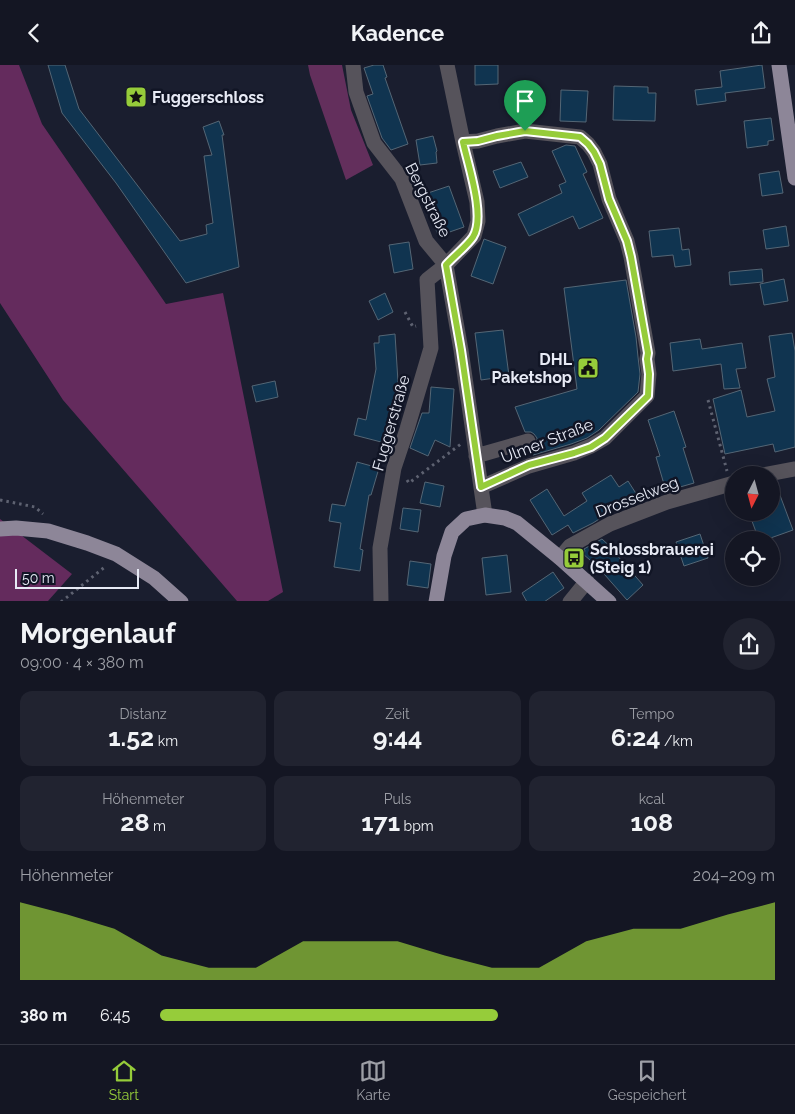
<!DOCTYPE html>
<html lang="de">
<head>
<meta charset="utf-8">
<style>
  body { margin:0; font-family:Raleway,sans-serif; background:#212330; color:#f1f3f6; height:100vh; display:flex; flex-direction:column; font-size:19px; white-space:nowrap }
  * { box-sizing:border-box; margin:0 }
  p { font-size:16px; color:#9d9fa6 }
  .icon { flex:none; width:28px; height:28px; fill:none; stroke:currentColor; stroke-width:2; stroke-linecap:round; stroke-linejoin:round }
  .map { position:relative; height:536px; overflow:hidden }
  .drawer { display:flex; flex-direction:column; background:#141623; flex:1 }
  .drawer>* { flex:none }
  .needle { width:32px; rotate:186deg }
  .fabs { position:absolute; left:725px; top:401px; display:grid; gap:10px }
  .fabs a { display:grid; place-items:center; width:55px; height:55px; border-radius:50%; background:#141623; box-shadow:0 5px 20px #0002,0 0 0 1px #333541; font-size:25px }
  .scale { position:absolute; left:15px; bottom:12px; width:124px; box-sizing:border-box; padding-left:5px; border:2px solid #e7eaf5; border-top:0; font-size:14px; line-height:18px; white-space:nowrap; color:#e7eaf5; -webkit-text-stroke:4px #111525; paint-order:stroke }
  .pin { position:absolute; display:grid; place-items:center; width:42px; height:42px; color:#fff; margin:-51px -21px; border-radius:50% 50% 50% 0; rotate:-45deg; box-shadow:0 0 5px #0007 }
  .pin .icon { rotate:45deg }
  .round { display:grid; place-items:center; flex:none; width:52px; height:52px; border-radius:26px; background:#212330 }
  .summary { display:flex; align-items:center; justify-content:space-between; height:85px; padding:0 20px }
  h1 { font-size:28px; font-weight:700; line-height:38px }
  .figures { display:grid; grid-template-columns:repeat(3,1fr); gap:8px; height:85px; padding:5px 20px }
  .figures div { display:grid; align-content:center; border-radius:12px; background:#212330; text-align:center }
  .figures b { font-size:25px; font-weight:700 }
  .figures small { font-size:14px; font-weight:400 }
  .figures p { font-size:14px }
  .chart { height:140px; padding:10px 20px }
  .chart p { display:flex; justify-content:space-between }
  .chart svg { width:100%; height:90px; margin-top:5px; fill:#96cc3a; opacity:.7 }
  ul { padding:0 20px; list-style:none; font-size:16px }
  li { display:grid; grid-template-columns:80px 60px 1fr; align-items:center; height:38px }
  li i { height:12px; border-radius:6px; background:#96cc3a }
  header { display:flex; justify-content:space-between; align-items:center; height:65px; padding:0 20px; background:#141623; font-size:22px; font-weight:700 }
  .tabs { display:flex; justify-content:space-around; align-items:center; height:70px; border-top:1px solid #333541; background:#141623; font-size:14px; color:#9d9fa6 }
  .tabs a { display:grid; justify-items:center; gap:2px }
  .tabs .selected { color:#96cc3a }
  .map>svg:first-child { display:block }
  .green { fill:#632f5c }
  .forest { fill:#642b5d }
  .building { fill:#103450; stroke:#546675 }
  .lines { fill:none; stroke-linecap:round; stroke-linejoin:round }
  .path { stroke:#5e6271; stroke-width:3; stroke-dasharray:2.5 4; stroke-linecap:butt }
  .minor { stroke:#56535b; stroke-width:15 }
  .major { stroke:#8d8698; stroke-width:15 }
  .route-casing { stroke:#fff; stroke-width:10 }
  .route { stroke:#96cc3a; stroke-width:6 }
  .labels { text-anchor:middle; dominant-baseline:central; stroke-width:5; stroke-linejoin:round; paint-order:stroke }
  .poi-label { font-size:16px; font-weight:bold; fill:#e7eaf5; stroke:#111525; text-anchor:start }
  .street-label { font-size:16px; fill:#e7eaf5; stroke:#111525 }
</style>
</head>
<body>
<header><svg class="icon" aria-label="back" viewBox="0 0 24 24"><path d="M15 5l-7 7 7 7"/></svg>Kadence<svg class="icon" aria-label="share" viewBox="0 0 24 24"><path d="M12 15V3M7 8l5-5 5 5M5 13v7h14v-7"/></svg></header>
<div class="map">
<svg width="795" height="537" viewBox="0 0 795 537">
  <rect width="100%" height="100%" fill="#1a1e2f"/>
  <path class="green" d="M308 0H342L351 45 373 100 346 115 310 10Z"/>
  <path class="forest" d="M0 0H19L42 59 166 239 223 228 283 527 268 536H237L63 335 0 238Z
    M0 454 72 509 48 536H0Z"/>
  <path class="building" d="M48 0H65L79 44 180 176 207 169 206 160 213 158 204 91 212 90 203 62 219 56 224 70H222L239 202 186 218 116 118 62 48Z
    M374 0H383L387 12 385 13 408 79 391 85 382 73 367 31 373 29 364 3Z
    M475 0H498V19L475 20Z
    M762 0 765 23 725 28 726 36 697 40 695 25 722 22 720 6Z
    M614 21 648 22V28H656L655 56 613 55Z
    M561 25 588 26 586 57 560 56Z
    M771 53 774 75 768 76V80L747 83 744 56Z
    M433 71 437 86 436 87 437 98 420 100 416 75Z
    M566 80 575 81 587 107 583 109 603 153 579 164 573 151 529 171 518 149 562 128 559 120 566 117 552 86Z
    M521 97 528 112 500 123 493 106Z
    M779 106 783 128 762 131 759 109Z
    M449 121 464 162 438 171 425 129Z
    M786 161 789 181 766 184 763 165Z
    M679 163 682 185 689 184 691 200 675 202 673 190 652 192 649 166Z
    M484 174 506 182 493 219 471 211Z
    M409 177 413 204 394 208 389 180Z
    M762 204 763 217 730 220 729 207Z
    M784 214 788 236 764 240 760 219Z
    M626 215 636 272 638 292 640 309 638 327 599 365 587 373 571 379 533 390 531 385 534 383 537 379V373L534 369 531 367H525L515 342 577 324 564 223Z
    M385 228 393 247 378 255 369 236Z
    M503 265 509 311 481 315 475 268Z
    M792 268 795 286V382L775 387 773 379 725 389 713 334 741 325 747 352 775 346 767 314 775 312 769 271Z
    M395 269 398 317 392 348H394L385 378 354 370 358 353 366 355 376 304 374 278H379V271Z
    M700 274 702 284 742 278 746 303 736 304 740 323 724 324 721 299 673 306 670 278Z
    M275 316 278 332 256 337 252 321Z
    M431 322 454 324 450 382 435 375 428 391 410 383 422 348H429Z
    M674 346 686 382 683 383 694 418 666 426 656 392 660 391 648 355Z
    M357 397 379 403 371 430H369L360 484 363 485 360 506 334 502 341 458 329 456 332 439 345 441Z
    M611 410 619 422 628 416 637 430 593 458 573 468 568 460 552 470 530 435 547 424 564 451 587 436 582 428Z
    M425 417 444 421 440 442 420 438Z
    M775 417 793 465 765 475H759L749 448H771V418Z
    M403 443 421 445 418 467 400 464Z
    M700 469 708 493 684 501 676 477Z
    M602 474 616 487 615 488 643 520 627 535 597 501 583 489 585 486 584 484Z
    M507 490 511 527 486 530 482 493Z
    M410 496 431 499 428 523 407 520Z
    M553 507 564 523 544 537H527L522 528Z"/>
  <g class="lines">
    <path class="path" d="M405 247 413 262 416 261
      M708 335 727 406
      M407 415 409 418 461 379
      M0 435 35 442 43 449
      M61 537 106 501"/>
    <path class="minor" d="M353 0 356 27 374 78 402 114 426 176 446 200
      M463 77 478 76 497 71 525 66 580 72 588 79 594 87 600 99 609 134 627 176 631 192 648 288 647 294 649 309 647 331 605 373 591 381 574 388 529 401 481 422
      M446 200 461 285 485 450
      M476 391 528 376
      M762 410 795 404
      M560 493 570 481 610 459 667 437 734 418
      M381 537 380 483 394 403 407 364 431 283 427 215 446 200 474 171 478 156 477 137 463 77 447 0
      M570 537 587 516"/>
    <path class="major" d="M779 0 795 113
      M0 464 16 463 48 466 87 478 116 489 154 513 181 537
      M436 537 444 491 452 467 466 454 485 450 505 453 517 458 560 493 609 537"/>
  </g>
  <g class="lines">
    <g class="route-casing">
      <path id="route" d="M525 66 580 72 588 79 594 87 600 99 609 134 627 176 631 192 648 288 647 294 649 309 648 331 605 373 591 382 574 388 529 400 481 422 461 285 446 200C453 192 468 180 473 172 486 152 468 100 463 77L478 76 497 71Z"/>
    </g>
    <use href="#route" class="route"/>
  </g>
  <defs>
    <g id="sight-square" transform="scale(1.125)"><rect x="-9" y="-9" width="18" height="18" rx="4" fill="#96cc3a" stroke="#111525"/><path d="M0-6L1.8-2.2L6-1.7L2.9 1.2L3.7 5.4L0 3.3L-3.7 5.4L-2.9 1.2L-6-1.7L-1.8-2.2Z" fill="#111"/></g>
    <g id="civic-square" transform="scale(1.125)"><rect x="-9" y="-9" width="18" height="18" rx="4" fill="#96cc3a" stroke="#111525"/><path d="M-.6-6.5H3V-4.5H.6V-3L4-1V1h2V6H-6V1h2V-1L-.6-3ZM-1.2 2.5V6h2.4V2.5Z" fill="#111"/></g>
    <g id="bus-square" transform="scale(1.125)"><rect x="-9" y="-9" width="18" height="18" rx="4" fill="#96cc3a" stroke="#111525"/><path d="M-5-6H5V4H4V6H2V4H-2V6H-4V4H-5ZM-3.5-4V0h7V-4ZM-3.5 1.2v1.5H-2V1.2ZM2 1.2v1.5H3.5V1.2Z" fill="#111"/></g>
  </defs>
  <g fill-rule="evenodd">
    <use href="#sight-square" x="136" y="32"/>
    <use href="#civic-square" x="588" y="303"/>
    <use href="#bus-square" x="574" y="493"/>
  </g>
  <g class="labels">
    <g class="poi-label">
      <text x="152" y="32">Fuggerschloss</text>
      <text x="572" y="294" text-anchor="end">DHL<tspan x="572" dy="18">Paketshop</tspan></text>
      <text x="590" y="484">Schlossbrauerei<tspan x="590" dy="18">(Steig 1)</tspan></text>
    </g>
    <g class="street-label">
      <text transform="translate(428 135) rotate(63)">Bergstraße</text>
      <text transform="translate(391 358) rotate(-74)">Fuggerstraße</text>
      <text transform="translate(547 376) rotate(-21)">Ulmer Straße</text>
      <text transform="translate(637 432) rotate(-21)">Drosselweg</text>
    </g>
  </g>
</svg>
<div class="fabs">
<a><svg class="needle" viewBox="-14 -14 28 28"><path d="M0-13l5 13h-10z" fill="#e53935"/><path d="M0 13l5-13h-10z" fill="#9d9fa6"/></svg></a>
<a><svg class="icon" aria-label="locate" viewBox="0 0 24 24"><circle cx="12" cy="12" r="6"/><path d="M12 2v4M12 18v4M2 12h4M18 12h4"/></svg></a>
</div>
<div class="scale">50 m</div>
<div class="pin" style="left:525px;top:66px;background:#1e9e55"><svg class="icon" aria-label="arrive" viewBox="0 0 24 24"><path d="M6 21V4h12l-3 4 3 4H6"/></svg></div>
</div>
<section class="drawer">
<div class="summary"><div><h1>Morgenlauf</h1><p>09:00 · 4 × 380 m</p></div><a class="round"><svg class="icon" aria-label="share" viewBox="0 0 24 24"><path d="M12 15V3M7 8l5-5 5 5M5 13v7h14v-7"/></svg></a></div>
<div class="figures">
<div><p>Distanz</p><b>1.52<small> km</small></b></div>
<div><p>Zeit</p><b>9:44</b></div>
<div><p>Tempo</p><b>6:24<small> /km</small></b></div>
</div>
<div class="figures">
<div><p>Höhenmeter</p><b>28<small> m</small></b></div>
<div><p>Puls</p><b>171<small> bpm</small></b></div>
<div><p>kcal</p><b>108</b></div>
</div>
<div class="chart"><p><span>Höhenmeter</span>204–209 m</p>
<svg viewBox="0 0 160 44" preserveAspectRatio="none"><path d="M0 44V6L10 12L20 19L30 32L40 38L50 38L60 25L70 25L80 25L90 32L100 38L110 38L120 25L130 19L140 19L150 12L160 6V44z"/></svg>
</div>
<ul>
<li><b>380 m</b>6:45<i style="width:55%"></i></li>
</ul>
</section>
<nav class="tabs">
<a class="selected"><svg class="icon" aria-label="home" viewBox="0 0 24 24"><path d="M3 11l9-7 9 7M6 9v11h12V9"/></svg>Start</a>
<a><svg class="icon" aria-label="map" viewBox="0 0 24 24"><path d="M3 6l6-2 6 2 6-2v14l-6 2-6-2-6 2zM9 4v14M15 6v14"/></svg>Karte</a>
<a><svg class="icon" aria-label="saved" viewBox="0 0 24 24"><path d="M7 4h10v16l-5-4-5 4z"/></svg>Gespeichert</a>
</nav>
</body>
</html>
